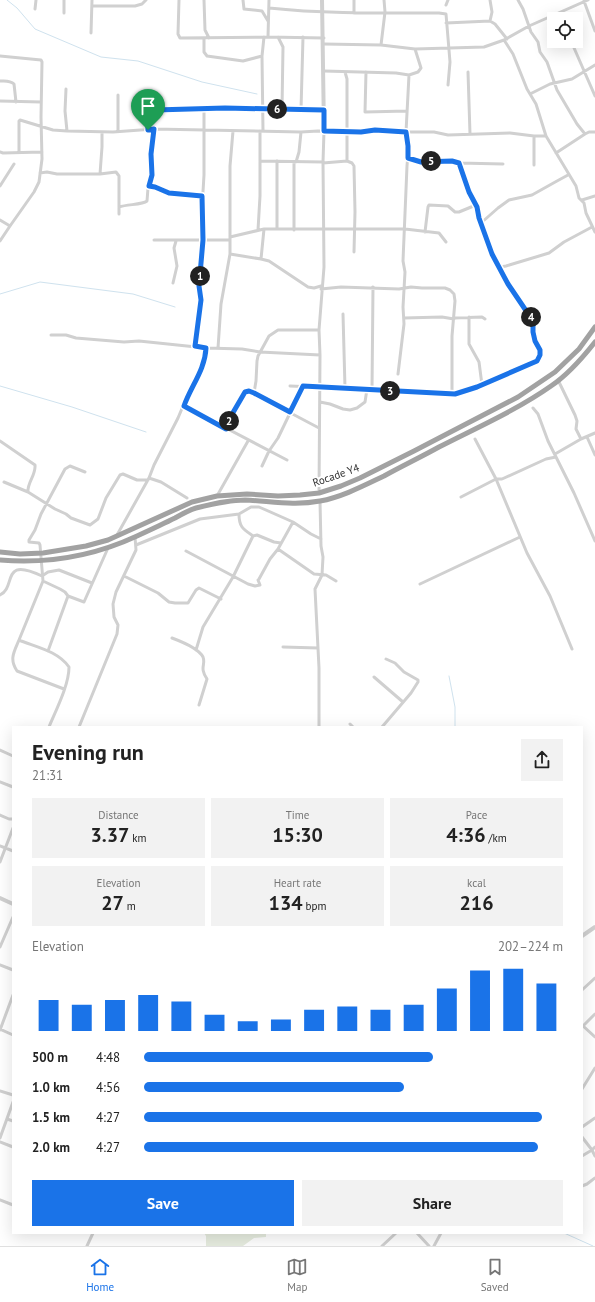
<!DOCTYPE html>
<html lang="en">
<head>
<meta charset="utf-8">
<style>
  body { margin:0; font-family:"PT Sans",sans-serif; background:#f2f2f2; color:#222; height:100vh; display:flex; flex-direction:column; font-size:15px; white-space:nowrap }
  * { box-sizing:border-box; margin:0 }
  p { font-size:13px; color:#767676 }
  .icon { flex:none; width:22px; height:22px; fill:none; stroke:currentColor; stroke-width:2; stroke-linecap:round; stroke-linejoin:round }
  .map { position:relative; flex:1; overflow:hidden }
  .details { position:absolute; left:12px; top:726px; width:571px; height:508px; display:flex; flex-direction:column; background:#fff; border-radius:0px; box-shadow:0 4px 16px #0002 }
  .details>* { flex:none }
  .controls { position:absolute; left:547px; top:12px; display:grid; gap:8px }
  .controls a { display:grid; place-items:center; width:36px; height:36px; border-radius:0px; background:#fff; box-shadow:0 4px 16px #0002; font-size:20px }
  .pin { position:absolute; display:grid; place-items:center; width:34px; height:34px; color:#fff; margin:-41px -17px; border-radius:50% 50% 50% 0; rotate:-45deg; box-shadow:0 0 4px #0007 }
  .pin .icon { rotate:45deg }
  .km { position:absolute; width:20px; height:20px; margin:-10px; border-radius:50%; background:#222; color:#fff; font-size:11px; line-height:20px; text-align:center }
  .round { display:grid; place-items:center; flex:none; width:42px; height:42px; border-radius:0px; background:#f2f2f2 }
  .headline { display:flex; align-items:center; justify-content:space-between; height:68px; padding:0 20px }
  h1 { font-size:22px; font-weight:700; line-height:30px }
  .metrics { display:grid; grid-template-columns:repeat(3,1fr); gap:6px; height:68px; padding:4px 20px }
  .metrics div { display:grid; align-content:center; border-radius:0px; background:#f2f2f2; text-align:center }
  .metrics b { font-size:20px; font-weight:700 }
  .metrics small { font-size:11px; font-weight:400 }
  .metrics p { font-size:11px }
  .chart { height:112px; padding:8px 20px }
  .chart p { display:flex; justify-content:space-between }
  .chart svg { width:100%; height:72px; margin-top:4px; stroke:#1a73e8; stroke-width:6 }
  .action { display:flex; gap:8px; margin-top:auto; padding:8px 20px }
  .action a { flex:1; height:46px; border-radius:0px; background:#1a73e8; color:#fff; font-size:16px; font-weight:700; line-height:46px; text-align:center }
  .action a+a { background:#f2f2f2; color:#222 }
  ul { padding:0 20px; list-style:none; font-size:13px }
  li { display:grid; grid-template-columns:64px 48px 1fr; align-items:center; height:30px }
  li i { height:10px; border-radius:5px; background:#1a73e8 }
  .dock { display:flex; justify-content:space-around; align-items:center; height:56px; border-top:1px solid #e0e0e0; background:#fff; font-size:11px; color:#767676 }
  .dock a { display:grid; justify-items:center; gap:2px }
  .dock .selected { color:#1a73e8 }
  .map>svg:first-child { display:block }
  .green { fill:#e6ecdf }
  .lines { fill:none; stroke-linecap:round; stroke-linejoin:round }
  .stream { stroke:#cfe2ee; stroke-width:1 }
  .minor { stroke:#d0d0d0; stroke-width:3 }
  .tertiary { stroke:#d0d0d0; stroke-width:4 }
  .trunk { stroke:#a2a2a2; stroke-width:5 }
  .route-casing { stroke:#fff; stroke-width:8 }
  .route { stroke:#1a73e8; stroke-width:5 }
  .labels { text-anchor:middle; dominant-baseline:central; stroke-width:4; stroke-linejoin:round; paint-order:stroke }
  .street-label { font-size:11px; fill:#333; stroke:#fff }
</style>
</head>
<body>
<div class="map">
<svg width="595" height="1246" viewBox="0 0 595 1246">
  <rect width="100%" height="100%" fill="#fff"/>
  <path class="green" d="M204 1233H266V1237L254 1238 243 1246H206V1236Z"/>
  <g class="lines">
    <path class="stream" d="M7 0 17 8 35 29 101 57 138 61 202 82 257 94
      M0 294 40 282 133 294 175 307
      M0 386 72 407 146 432
      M449 676 455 707V727
      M564 1233 593 1246"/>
    <path class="minor" d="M179 0 178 34 180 38 268 37 324 38
      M204 0 205 30 209 38
      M243 0 244 9 262 11 268 21
      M490 0 492 12 490 21
      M518 0 523 9 531 32 538 42 540 52 547 62 557 90 577 124 585 134
      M584 1 595 31
      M446 5 448 0
      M92 6H135L142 4 146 0
      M269 8C325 14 382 13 439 13L446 14 450 62 448 85
      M35 9 36 0
      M64 13V0
      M354 13V0
      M446 23 490 21 495 24 507 39
      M91 33 92 0
      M268 37 269 0
      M278 37 283 47 282 109
      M204 39V52L207 56 243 61 262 56
      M504 40 513 54 527 89 536 104 546 136 576 186 579 198 584 203 586 213 595 232
      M571 41 595 96
      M324 44 381 45 415 49 484 47 504 40 529 26 588 0
      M381 45 385 12 384 0
      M0 56 41 60 42 62 41 117 42 159 39 182 34 192 10 226 0 241
      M324 71 396 73 409 75 418 72 421 68 415 49
      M345 72 347 79V161
      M366 72 365 112 407 111
      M468 72 470 134
      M0 81C5 81 10 80 14 84L16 102
      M66 89 65 111 67 131
      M530 94 550 84 572 79 595 65
      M0 101 41 102
      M301 110 303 37
      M147 113 155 110 225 108 324 110
      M148 129 147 113 149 98
      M118 131V95
      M263 131 262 56 264 37
      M0 152 3 153 42 152
      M19 152V121L20 120 53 130 67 131 113 132 154 129 301 132 318 131 361 132 375 130 406 132H434L448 135 510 133 534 136H546
      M556 153 585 134 589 132H595
      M408 158 421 162 452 161 459 163 503 164
      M260 161 323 162
      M277 161V229
      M294 162V230
      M296 162 299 152 301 132
      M323 163 347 161 352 163 354 166 355 212 354 252
      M534 165V136
      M40 173 47 172 57 174H100L116 172 119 176V214
      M100 174 102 147V132
      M0 186 14 164
      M149 186 155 187 169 193 202 196
      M582 200 595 196
      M119 207C128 204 142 205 147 201L148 188 152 175 151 154 154 129
      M0 220 10 226
      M481 223 498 208 509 200 532 195 557 181 568 175
      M258 230 260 196V131
      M425 232 428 207 429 205 448 206 455 212H459L476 205
      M230 237 264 229H405L439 233 446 242
      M154 240H230
      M230 254 261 259 269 261 308 287 314 288 321 286
      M261 259 264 229
      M500 267 506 266 549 253 564 242 592 227
      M173 283 177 266 174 248 176 241
      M321 289 341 287 399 289 411 287 422 288H445L450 290 454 294 455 301 452 336V393
      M343 314 345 388
      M469 317V344L479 362 482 385
      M404 318 442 317 454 319
      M454 318 482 317 485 319
      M51 335H66L76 338 124 342 139 341 206 348 242 349 260 352 320 355
      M195 346 201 300 199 286 203 250V226L202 208 204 175V109
      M218 348 221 304 230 254V166L233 131
      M398 374 404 324 403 307 405 272 403 261 407 166C408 154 409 144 406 132L409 75
      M558 380 575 415 577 421 576 429 581 439
      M290 386 455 393 477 387 537 361 540 355 541 350 535 341 533 332V321L511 290 492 254 479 218 477 207 469 191 459 163
      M372 390 373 287
      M254 393 256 381 257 361 258 356 269 336 278 330H319
      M320 402 330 404 343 409 350 410 357 408 365 402 367 389
      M184 406 287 460
      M533 408 538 414 548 441 574 493 595 541
      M226 429 242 396 245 392 249 391 319 428
      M587 437 595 455
      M475 439 496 479 527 553 550 596 572 649
      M0 441 35 465C36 475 27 483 28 492L55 509 66 514 71 518 90 525 98 519 106 498 120 475 123 474 137 480H148
      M555 454 581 439 595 433
      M262 466 269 451 278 438 303 386
      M85 472 70 466 65 469 41 514 35 530 29 540V542L39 543 40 545 43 581 60 589 65 592 68 596 84 602 108 548
      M149 478 161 482 187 498
      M4 482 28 492
      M319 493 320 355 319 330 324 267 323 162 324 131
      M217 496 248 441
      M461 497 496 479H502L546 459 556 457
      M239 514 251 507H259L293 522 311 534 321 539
      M117 535 149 478 154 465 178 418 191 387 200 375 205 361 206 348
      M136 545 200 519 239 514C239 527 243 529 253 536L257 535 274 542 281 543
      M278 549 314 574 326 575 336 581
      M186 551 248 584 255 586 260 585 258 580 259 579 270 559 278 549 293 522
      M124 576 158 593 169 602 175 603H188L196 590 199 588 221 599
      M43 581 19 640C36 647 58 651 69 667 69 685 56 710 49 727
      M420 584 520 537
      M0 595C17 587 0 556 42 576L48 572 59 570 92 583
      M172 638C180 641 199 649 203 657 206 665 199 667 207 679L199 705
      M19 640C14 652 9 659 17 671L64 689
      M283 647 318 648
      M196 650 203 627 233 577 253 536
      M48 651 68 596
      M374 677 403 702
      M350 724 353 727
      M79 727 117 634 118 625 114 617 113 604 116 592 136 550 135 537
      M319 727V668L315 589 322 575 323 557 321 546 320 501
      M382 727 411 693 418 682V680L404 672 395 663 386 659
      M0 750 13 756
      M0 782 13 787
      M0 815 9 819H13
      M0 846 13 851
      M0 862 13 828
      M0 947 13 917
      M0 965 13 970
      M582 990 595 978
      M582 1025 595 1037
      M582 1027 595 1014
      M0 1029 13 1035
      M0 1030 13 995
      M582 1089 595 1068
      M0 1091 13 1095
      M7 1119 13 1121
      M582 1127 595 1118
      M582 1137 592 1150 582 1156
      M0 1138 13 1102
      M0 1142 13 1147
      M595 1147 592 1150 595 1156
      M582 1186 587 1184 595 1178
      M0 1200 13 1205
      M417 1233 429 1246
      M87 1246 93 1233
      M382 1246 396 1233
      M434 1246 441 1233"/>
    <path class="tertiary" d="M322 0 324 131
      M0 898 13 904
      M582 936 595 927"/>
    <path class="trunk" d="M0 552 20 554 43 553 86 546 108 540 192 502 217 496 247 494 278 496 300 495 319 493 341 486 360 478 414 451 518 397 555 372 579 349 595 327
      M0 560C48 564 94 556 137 536 150 530 163 524 175 518 182 514 189 510 196 508 212 504 228 500 245 500 270 501 294 506 320 501 342 497 363 486 384 476 402 466 421 457 439 447 476 428 517 410 551 386 566 376 584 356 595 342"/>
  </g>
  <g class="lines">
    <g class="route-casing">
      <path id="route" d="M225 108 324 110V131L361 132 375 130 406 132 408 146V158L421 162 452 161 459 163 469 192 477 207 479 218 492 254 508 284 533 321V332L535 341 540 350V355L537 361 477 387 455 394 303 386 290 412 254 393 249 391 245 392 231 416 226 429 184 406C191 386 205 370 206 348L195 346 201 300 199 286 203 240 202 196 169 193 155 187 149 186 152 175 151 154 154 129 148 130 147 113 155 110Z"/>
    </g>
    <use href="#route" class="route"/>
  </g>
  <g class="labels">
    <g class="street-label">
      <text transform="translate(336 475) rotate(-19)">Rocade Y4</text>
    </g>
  </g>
</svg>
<div class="controls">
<a><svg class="icon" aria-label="locate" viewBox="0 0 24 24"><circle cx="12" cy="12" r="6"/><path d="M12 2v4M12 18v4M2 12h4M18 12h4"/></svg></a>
</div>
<div class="pin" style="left:148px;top:130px;background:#1e9e55"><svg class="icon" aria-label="arrive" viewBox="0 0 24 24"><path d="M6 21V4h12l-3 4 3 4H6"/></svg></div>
<b class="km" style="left:200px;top:276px">1</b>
<b class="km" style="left:229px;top:421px">2</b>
<b class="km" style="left:390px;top:391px">3</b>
<b class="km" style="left:531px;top:317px">4</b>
<b class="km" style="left:431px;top:161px">5</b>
<b class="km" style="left:277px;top:109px">6</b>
<section class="details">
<div class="headline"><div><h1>Evening run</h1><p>21:31</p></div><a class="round"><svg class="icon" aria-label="share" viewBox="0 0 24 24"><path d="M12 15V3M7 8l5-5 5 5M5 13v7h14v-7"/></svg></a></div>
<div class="metrics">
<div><p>Distance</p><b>3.37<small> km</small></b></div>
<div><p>Time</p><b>15:30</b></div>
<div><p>Pace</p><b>4:36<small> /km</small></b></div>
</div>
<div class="metrics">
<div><p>Elevation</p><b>27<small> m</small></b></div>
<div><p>Heart rate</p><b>134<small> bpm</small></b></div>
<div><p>kcal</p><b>216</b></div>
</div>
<div class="chart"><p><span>Elevation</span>202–224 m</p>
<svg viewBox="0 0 160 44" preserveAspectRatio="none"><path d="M5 44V25M15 44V28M25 44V25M35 44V22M45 44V26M55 44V34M65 44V38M75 44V37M85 44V31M95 44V29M105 44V31M115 44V28M125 44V18M135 44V7M145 44V6M155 44V15"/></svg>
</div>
<ul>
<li><b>500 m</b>4:48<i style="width:69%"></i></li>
<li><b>1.0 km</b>4:56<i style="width:62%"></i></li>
<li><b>1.5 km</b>4:27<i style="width:95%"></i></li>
<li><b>2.0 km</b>4:27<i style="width:94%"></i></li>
</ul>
<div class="action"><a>Save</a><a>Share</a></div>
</section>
</div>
<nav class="dock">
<a class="selected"><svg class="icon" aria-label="home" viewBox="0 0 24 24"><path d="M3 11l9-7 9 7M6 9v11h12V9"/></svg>Home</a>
<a><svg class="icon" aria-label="map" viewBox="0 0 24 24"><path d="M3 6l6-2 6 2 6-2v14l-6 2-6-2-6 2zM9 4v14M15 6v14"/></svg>Map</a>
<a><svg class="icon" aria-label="saved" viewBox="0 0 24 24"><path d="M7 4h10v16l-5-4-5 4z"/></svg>Saved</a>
</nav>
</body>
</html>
